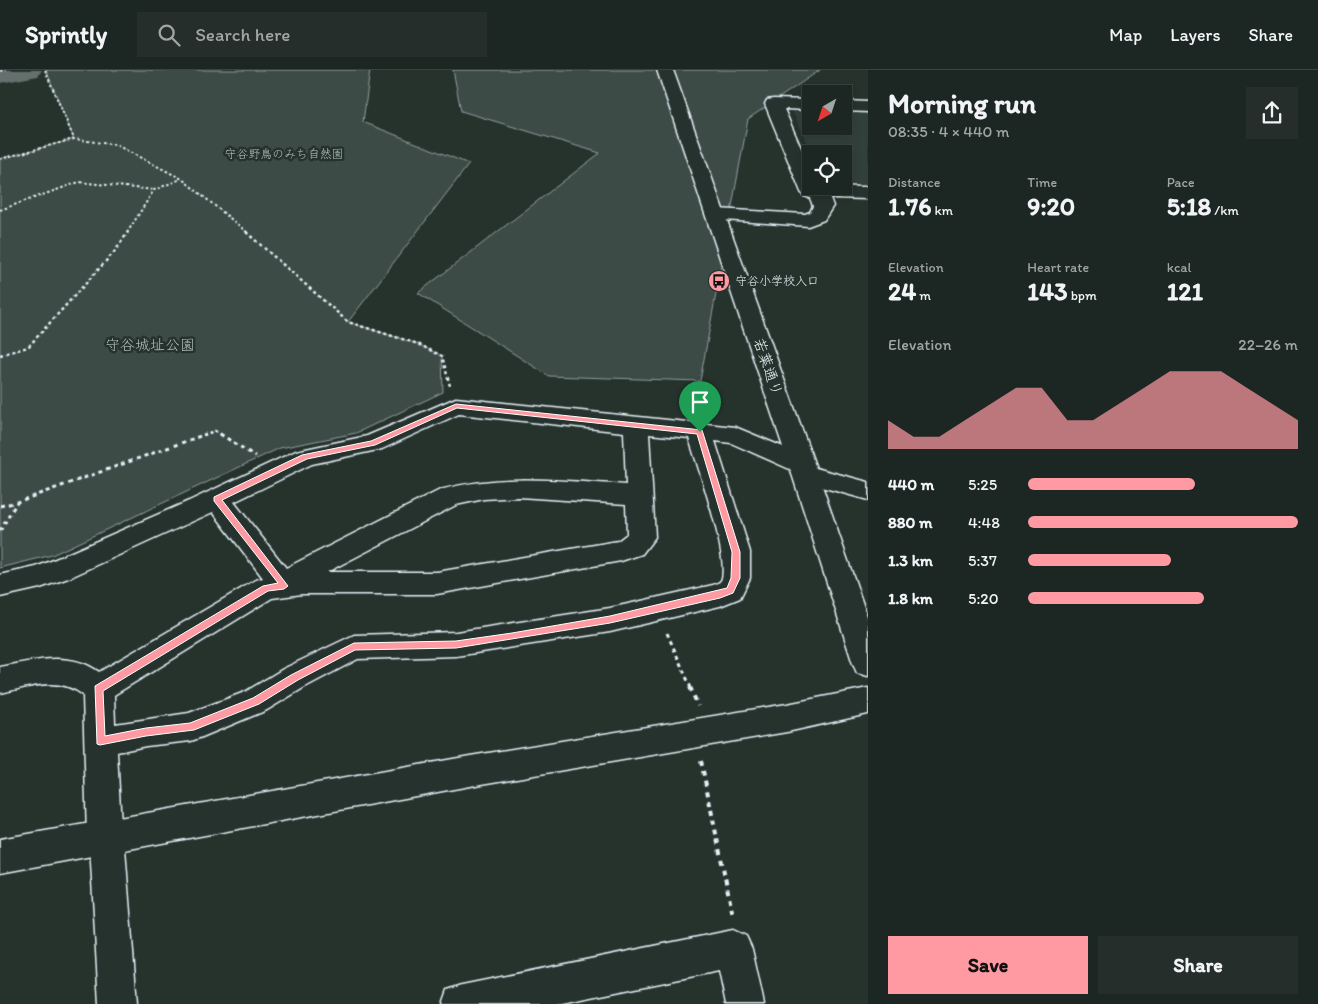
<!DOCTYPE html>
<html lang="en">
<head>
<meta charset="utf-8">
<style>
  body { margin:0; font-family:Itim,"Klee One",sans-serif; background:#252e2a; color:#f1f3f6; height:100vh; display:flex; flex-direction:column; font-size:19px; white-space:nowrap }
  * { box-sizing:border-box; margin:0 }
  p { font-size:16px; color:#a0a5a5 }
  .icon { flex:none; width:28px; height:28px; fill:none; stroke:currentColor; stroke-width:2; stroke-linecap:round; stroke-linejoin:round }
  .map { position:relative; flex:1; overflow:hidden }
  .details { display:flex; flex-direction:column; background:#1c2622; width:450px }
  .details>* { flex:none }
  .needle { width:32px; rotate:219deg }
  .fabs { position:absolute; left:802px; top:15px; display:grid; gap:10px }
  .fabs a { display:grid; place-items:center; width:50px; height:50px; border-radius:0px; background:#1c2622; box-shadow:0 2px 8px #0003,0 0 0 1px #3a4340; font-size:25px }
  .pin { position:absolute; display:grid; place-items:center; width:42px; height:42px; color:#fff; margin:-51px -21px; border-radius:50% 50% 50% 0; rotate:-45deg; box-shadow:0 0 5px #0007 }
  .pin .icon { rotate:45deg }
  .round { display:grid; place-items:center; flex:none; width:52px; height:52px; border-radius:0px; background:#252e2a }
  .overview { display:flex; align-items:center; justify-content:space-between; height:85px; padding:0 20px }
  h1 { font-size:28px; font-weight:800; line-height:38px }
  .figures { display:grid; grid-template-columns:repeat(3,1fr); gap:8px; height:85px; padding:5px 20px }
  .figures div { display:grid; align-content:center }
  .figures b { font-size:25px; font-weight:800 }
  .figures small { font-size:14px; font-weight:400 }
  .figures p { font-size:14px }
  .chart { height:140px; padding:10px 20px }
  .chart p { display:flex; justify-content:space-between }
  .chart svg { width:100%; height:90px; margin-top:5px; fill:#ff9aa2; opacity:.7 }
  .button { display:flex; gap:10px; margin-top:auto; padding:10px 20px }
  .button a { flex:1; height:58px; border-radius:0px; background:#ff9aa2; color:#111; font-size:20px; font-weight:800; line-height:58px; text-align:center }
  .button a+a { background:#252e2a; color:#f1f3f6 }
  ul { padding:0 20px; list-style:none; font-size:16px }
  li { display:grid; grid-template-columns:80px 60px 1fr; align-items:center; height:38px }
  li i { height:12px; border-radius:6px; background:#ff9aa2 }
  header { display:flex; align-items:center; gap:30px; box-sizing:border-box; height:70px; padding:0 25px; background:#1c2622; border-bottom:1px solid #3a4340 }
  header strong { font-size:24px }
  nav { display:flex; gap:28px; margin-inline-start:auto; font-size:18px }
  .search { width:350px; height:45px; background:#252e2a; display:flex; align-items:center; gap:12px; box-sizing:border-box; padding:0 18px; border-radius:0px; color:#a0a5a5; font-size:19px }
  main { display:flex; flex:1; min-height:0 }
  .map>svg:first-child { display:block }
  .built { fill:#333f3a }
  .green { fill:#3e4b47; stroke:#939ea0 }
  .lines { fill:none; stroke-linecap:round; stroke-linejoin:round }
  .river { fill:#636f6d; fill-rule:evenodd }
  .street-casing { stroke:#e8f1f8; stroke-width:3 }
  .secondary-casing { stroke:#e8f1f8; stroke-width:3 }
  .path-far3 { stroke:#e8f1f8; stroke-width:2; stroke-dasharray:2.5 2.5; stroke-linecap:butt }
  .path-far2 { stroke:#e8f1f8; stroke-width:2.5; stroke-dasharray:3 3; stroke-linecap:butt }
  .path-far1 { stroke:#e8f1f8; stroke-width:3; stroke-dasharray:4 4; stroke-linecap:butt }
  .path { stroke:#e8f1f8; stroke-width:4; stroke-dasharray:5 5; stroke-linecap:butt }
  .street { fill:#26332d; fill-rule:evenodd }
  .secondary { fill:#26332d; fill-rule:evenodd }
  .route { fill:#ff9aa2; stroke:#fff; fill-rule:evenodd }
  .labels { text-anchor:middle; dominant-baseline:central; stroke-width:5; stroke-linejoin:round; paint-order:stroke }
  .far-park-label { font-size:12px; fill:#b5bfc3; stroke:#26332d }
  .far-poi-label { font-size:12px; fill:#e8f1f8; stroke:#26332d; text-anchor:start }
  .park-label { font-size:15px; fill:#b5bfc3; stroke:#26332d }
  .street-label { font-size:15px; fill:#e8f1f8; stroke:#26332d }
</style>
</head>
<body>
<header>
<strong>Sprintly</strong>
<div class="search"><svg class="icon" aria-label="search" viewBox="0 0 24 24"><circle cx="10" cy="10" r="6"/><path d="M15 15l6 6"/></svg>Search here</div>
<nav><a>Map</a><a>Layers</a><a>Share</a></nav>
</header>
<main>
<div class="map">
<svg width="868" height="934" viewBox="0 0 868 934">
  <rect width="100%" height="100%" fill="#26332d"/>
  <filter id="ink" filterUnits="userSpaceOnUse"><feTurbulence type="fractalNoise" baseFrequency=".02" numOctaves="2"/><feDisplacementMap in="SourceGraphic" scale="10" xChannelSelector="R" yChannelSelector="G"/><feConvolveMatrix kernelMatrix="1 2 1 2 8 2 1 2 1" color-interpolation-filters="sRGB"/></filter>
  <g filter="url(#ink)">
    <path class="built" d="M791 38 811 39V56H844V40L868 41V115L844 114V84H812Z"/>
    <path class="green" d="M46 0H370L363 52 469 94 348 252 418 274 442 286 443 322 356 363 280 378 52 485 0 498V89L74 69Z
      M453 0H820L748 49 700 311 549 306 418 223 600 83 461 41Z"/>
    <g class="lines">
      <path class="river" d="M0 0H42L38 6 0 13Z"/>
      <g class="street-casing">
        <path id="street" d="M773 29 811 30V40L784 39 811 101V116L868 117V129L830 128 833 136 824 150 808 156 709 149 706 145 709 141 716 139 805 144 810 142 813 136 810 128 804 126 801 122 765 34 767 30Z
          M844 31 868 32V42L844 41Z
          M456 328 735 357 810 388 814 394 812 397 868 412V430L796 410 792 404 794 401 731 373 715 371 750 482V508L740 528 720 536 610 562 456 586 358 589 305 617 267 640 202 667 191 671 146 676 117 682 121 757 124 765 137 934H99L90 774 87 766 83 625C58 605 29 617 0 623V597C33 591 70 580 99 602L256 510 263 508 213 442 71 507 40 518 0 527V505L36 497 51 491 189 431 296 381 367 366ZM459 344 624 362 626 415C563 411 500 403 440 420L286 498 234 432 312 394 382 379ZM649 364 689 368C698 398 728 482 722 508 721 512 717 514 713 515L610 538 456 562 354 565 283 599 245 622 189 643 115 654 114 625 272 528 302 524H437L621 491 642 484 655 467ZM519 427 626 434 627 464 618 471 437 502H327L456 435 484 429Z
          M733 860 746 866 752 879 764 934H726L719 901 557 934H443L448 920 462 915Z"/>
      </g>
      <g class="secondary-casing">
        <path id="secondary" d="M657 0H673L818 404 868 549V606L857 603 853 594 792 404Z
          M868 618V644L787 662 470 716 0 803V769L470 686 787 634Z"/>
      </g>
      <path class="path-far3" d="M45 0 74 69
        M0 1 6 0
        M0 89 74 69 116 75 182 109 248 163
        M0 140 79 112 154 120
        M127 163 154 120 181 109"/>
      <path class="path-far2" d="M246 162 348 252 418 274 442 286 450 316
        M0 285 28 277 116 180 128 162
        M203 365 215 361 222 365"/>
      <path class="path-far1" d="M220 364 255 386
        M0 436 17 432 206 364
        M0 461 17 432
        M667 563 691 618"/>
      <path class="path" d="M690 617 698 636
        M701 691 733 846"/>
      <use href="#street" class="street"/>
      <use href="#secondary" class="secondary"/>
    </g>
  </g>
  <path class="route" d="M456 334 702 360 740 482V508L733 523 720 528 610 553 456 578 355 580 298 610 259 634 194 660 146 666 100 675 97 674 95 616 263 516 278 513 214 431V427L302 385 371 371ZM457 338 697 364 732 482 731 508 727 518 610 546 512 563 456 571 354 573 291 605 253 628 190 653 146 658 105 666 103 621 268 521 284 519 288 516 222 430 307 389 375 375Z"/>
  <defs>
    <g id="bus-disc" transform="scale(1.125)"><circle r="9.5" fill="#ff9aa2" stroke="#26332d"/><path d="M-5-6H5V4H4V6H2V4H-2V6H-4V4H-5ZM-3.5-4V0h7V-4ZM-3.5 1.2v1.5H-2V1.2ZM2 1.2v1.5H3.5V1.2Z" fill="#111"/></g>
  </defs>
  <g fill-rule="evenodd">
    <use href="#bus-disc" x="719" y="211"/>
  </g>
  <g class="labels">
    <g class="far-park-label">
      <text x="284" y="84">守谷野鳥のみち自然園</text>
    </g>
    <g class="far-poi-label">
      <text x="735" y="211">守谷小学校入口</text>
    </g>
    <g class="park-label">
      <text x="150" y="275">守谷城址公園</text>
    </g>
    <g class="street-label">
      <text transform="translate(768 297) rotate(71)">若葉通り</text>
    </g>
  </g>
</svg>
<div class="fabs">
<a><svg class="needle" viewBox="-14 -14 28 28"><path d="M0-13l5 13h-10z" fill="#e53935"/><path d="M0 13l5-13h-10z" fill="#a0a5a5"/></svg></a>
<a><svg class="icon" aria-label="locate" viewBox="0 0 24 24"><circle cx="12" cy="12" r="6"/><path d="M12 2v4M12 18v4M2 12h4M18 12h4"/></svg></a>
</div>
<div class="pin" style="left:700px;top:362px;background:#1e9e55"><svg class="icon" aria-label="arrive" viewBox="0 0 24 24"><path d="M6 21V4h12l-3 4 3 4H6"/></svg></div>
</div>
<section class="details">
<div class="overview"><div><h1>Morning run</h1><p>08:35 · 4 × 440 m</p></div><a class="round"><svg class="icon" aria-label="share" viewBox="0 0 24 24"><path d="M12 15V3M7 8l5-5 5 5M5 13v7h14v-7"/></svg></a></div>
<div class="figures">
<div><p>Distance</p><b>1.76<small> km</small></b></div>
<div><p>Time</p><b>9:20</b></div>
<div><p>Pace</p><b>5:18<small> /km</small></b></div>
</div>
<div class="figures">
<div><p>Elevation</p><b>24<small> m</small></b></div>
<div><p>Heart rate</p><b>143<small> bpm</small></b></div>
<div><p>kcal</p><b>121</b></div>
</div>
<div class="chart"><p><span>Elevation</span>22–26 m</p>
<svg viewBox="0 0 160 44" preserveAspectRatio="none"><path d="M0 44V30L10 38L20 38L30 30L40 22L50 14L60 14L70 30L80 30L90 22L100 14L110 6L120 6L130 6L140 14L150 22L160 30V44z"/></svg>
</div>
<ul>
<li><b>440 m</b>5:25<i style="width:62%"></i></li>
<li><b>880 m</b>4:48<i style="width:100%"></i></li>
<li><b>1.3 km</b>5:37<i style="width:53%"></i></li>
<li><b>1.8 km</b>5:20<i style="width:65%"></i></li>
</ul>
<div class="button"><a>Save</a><a>Share</a></div>
</section>
</main>
</body>
</html>
